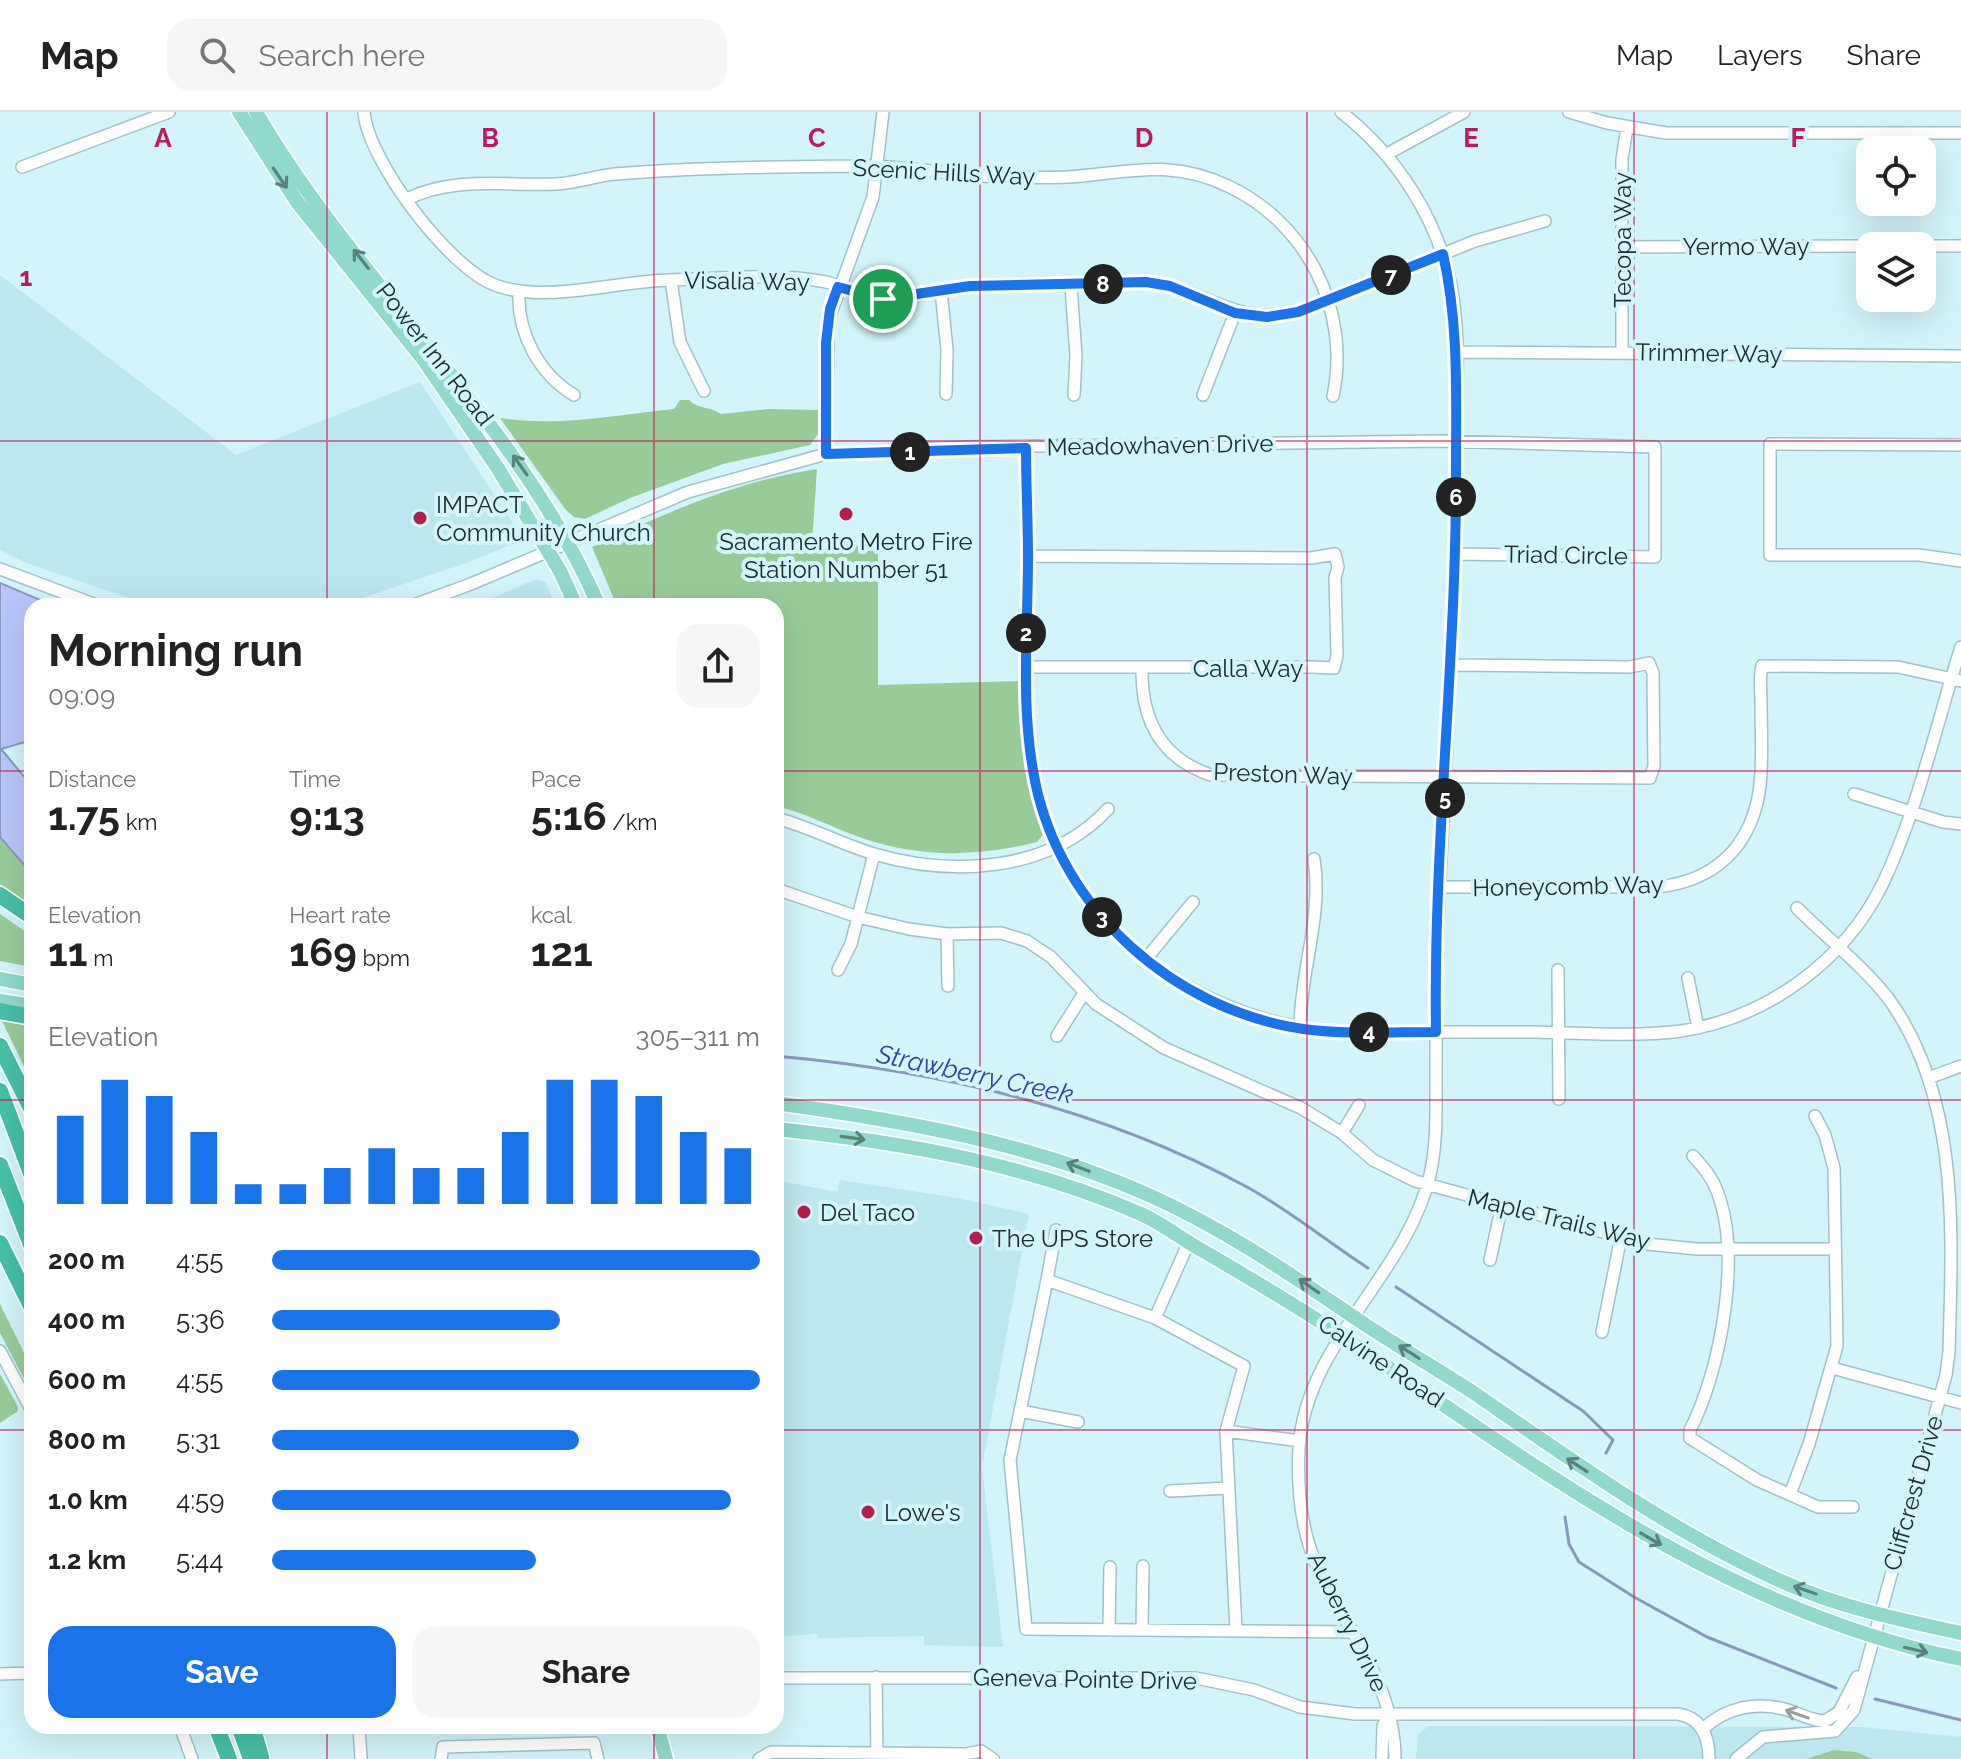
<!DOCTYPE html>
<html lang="en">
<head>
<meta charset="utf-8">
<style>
  body { margin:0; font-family:Raleway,sans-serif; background:#f6f6f6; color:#222; height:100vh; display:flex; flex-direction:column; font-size:30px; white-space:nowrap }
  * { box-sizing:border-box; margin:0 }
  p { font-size:26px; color:#767676 }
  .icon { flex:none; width:44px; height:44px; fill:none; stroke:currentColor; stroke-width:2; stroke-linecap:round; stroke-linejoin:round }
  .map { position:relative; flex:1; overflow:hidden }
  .drawer { position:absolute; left:24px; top:486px; width:760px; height:1136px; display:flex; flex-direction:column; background:#fff; border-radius:24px; box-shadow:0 8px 32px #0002 }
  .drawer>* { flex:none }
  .controls { position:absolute; left:1856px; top:24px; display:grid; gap:16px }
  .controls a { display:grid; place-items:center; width:80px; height:80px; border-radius:16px; background:#fff; box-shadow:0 8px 32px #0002; font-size:40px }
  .pin { position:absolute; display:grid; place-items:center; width:68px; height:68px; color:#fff; margin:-34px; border:4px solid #fff; border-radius:50%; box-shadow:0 2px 8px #0007 }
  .km { position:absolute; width:40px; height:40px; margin:-20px; border-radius:50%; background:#222; color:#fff; font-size:22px; line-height:40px; text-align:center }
  .round { display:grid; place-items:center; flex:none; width:84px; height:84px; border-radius:24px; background:#f6f6f6 }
  .overview { display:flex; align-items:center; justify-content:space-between; height:136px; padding:0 24px }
  h1 { font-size:44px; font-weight:700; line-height:60px }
  .metrics { display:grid; grid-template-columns:repeat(3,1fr); gap:12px; height:136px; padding:8px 24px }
  .metrics div { display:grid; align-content:center }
  .metrics b { font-size:40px; font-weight:700 }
  .metrics small { font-size:22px; font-weight:400 }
  .metrics p { font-size:22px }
  .chart { height:224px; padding:16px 24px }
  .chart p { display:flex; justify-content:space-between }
  .chart svg { width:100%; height:144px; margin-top:8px; stroke:#1a73e8; stroke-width:6 }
  .primary-button { display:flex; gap:16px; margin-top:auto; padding:16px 24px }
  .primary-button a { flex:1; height:92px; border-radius:24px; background:#1a73e8; color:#fff; font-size:32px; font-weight:700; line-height:92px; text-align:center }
  .primary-button a+a { background:#f6f6f6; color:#222 }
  ul { padding:0 24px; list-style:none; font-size:26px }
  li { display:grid; grid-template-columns:128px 96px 1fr; align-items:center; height:60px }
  li i { height:20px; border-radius:10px; background:#1a73e8 }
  header { display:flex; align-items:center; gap:48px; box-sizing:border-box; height:112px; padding:0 40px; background:#fff; border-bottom:2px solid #e0e0e0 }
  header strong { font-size:38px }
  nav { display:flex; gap:44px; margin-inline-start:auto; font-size:28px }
  .search { width:560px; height:72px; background:#f6f6f6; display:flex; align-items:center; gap:20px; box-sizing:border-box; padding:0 28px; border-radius:24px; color:#767676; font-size:30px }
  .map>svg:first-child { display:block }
  .built { fill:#bce7ee }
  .green { fill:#99cb99 }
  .water { fill:#b9c6fb; stroke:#8b98be; stroke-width:2 }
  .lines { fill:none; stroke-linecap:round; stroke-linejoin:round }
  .stream { stroke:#8b98be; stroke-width:3 }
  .minor-casing { stroke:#a1c3c8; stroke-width:14 }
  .major-casing { stroke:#fff; stroke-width:17 }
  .highway-casing { stroke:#fff; stroke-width:19 }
  .minor { stroke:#fff; stroke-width:11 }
  .major { stroke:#91d9ca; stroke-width:14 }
  .highway { stroke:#47bfa7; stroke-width:16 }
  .oneway { stroke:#58837c }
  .oneway2 { stroke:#9ba0a1 }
  .route-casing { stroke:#fff; stroke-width:16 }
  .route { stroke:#1a73e8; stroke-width:10 }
  .grid { fill:none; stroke:#c2185b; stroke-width:2; stroke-opacity:0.55 }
  .poi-dot { fill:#b11f4c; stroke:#d2f4fa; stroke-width:3 }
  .labels { text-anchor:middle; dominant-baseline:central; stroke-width:8; stroke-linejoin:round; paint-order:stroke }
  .street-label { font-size:24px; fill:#202d2f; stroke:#d2f4fa }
  .poi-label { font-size:24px; fill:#202d2f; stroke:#d2f4fa; text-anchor:start }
  .water-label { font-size:26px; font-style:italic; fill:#3640a1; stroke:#d2f4fa }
  .grid-label { font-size:26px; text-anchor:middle; font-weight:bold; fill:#c2185b; stroke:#d2f4fa; stroke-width:8; stroke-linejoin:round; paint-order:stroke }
</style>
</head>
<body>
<header>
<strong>Map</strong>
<div class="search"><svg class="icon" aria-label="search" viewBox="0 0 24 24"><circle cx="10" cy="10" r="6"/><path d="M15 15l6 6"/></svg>Search here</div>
<nav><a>Map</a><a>Layers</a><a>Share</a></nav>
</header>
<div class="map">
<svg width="1961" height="1647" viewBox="0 0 1961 1647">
  <rect width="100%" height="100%" fill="#d2f4fa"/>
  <path class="built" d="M0 163 236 343 420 270 520 422 515 431 469 450 338 494 173 493 125 485 24 450 0 438Z
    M536 467 545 470 556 494H474Z
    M776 1068 837 1080 840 1068 958 1086 1029 1102 982 1355 1003 1535 924 1533V1524L818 1526 816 1522 776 1525Z
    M1429 1614 1862 1615 1961 1625V1647H1416L1418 1622Z"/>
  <path class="green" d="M680 288H689C699 298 710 294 721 302L768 297 818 298V322L810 333 723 352 630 386 585 407 574 405 566 398 500 306C558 315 617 303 674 297Z
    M817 357 812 431 878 434V573L1022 569C1022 622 1023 671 1045 720L1037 730C978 745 920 746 862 726 833 716 806 701 776 694V494H617L592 435C672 399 729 371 817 357Z
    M0 725 32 762V795L0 772Z
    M0 802 32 824V855L0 849Z
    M2 909 32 915V971Z
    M0 1192 32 1257V1282L0 1221Z
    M0 1262 18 1295V1299L0 1311Z
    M1834 1638 1856 1640 1872 1647H1806Z"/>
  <path class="water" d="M0 471 54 494H32V628L1 637 32 674V762L0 725Z"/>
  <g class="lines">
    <path class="stream" d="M776 944C940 959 1101 996 1247 1075 1289 1098 1328 1130 1368 1156
      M1396 1175 1583 1299 1613 1328 1606 1341
      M1565 1405 1569 1432 1579 1450 1634 1485 1707 1525 1836 1576
      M1875 1587 1961 1608"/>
    <g class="minor-casing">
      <path id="minor" d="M364 0C368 49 449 156 495 173 544 192 616 169 669 168 716 167 779 160 826 170 846 174 862 187 883 187 911 188 939 177 967 174 1020 170 1075 173 1130 170 1192 165 1232 218 1298 200L1475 129 1545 109
        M1341 0C1396 43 1437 105 1451 174 1461 225 1456 278 1456 330 1456 491 1445 650 1438 811 1436 863 1436 915 1436 968 1436 1000 1437 1032 1430 1063 1406 1164 1306 1230 1299 1336 1297 1376 1301 1420 1318 1456 1348 1519 1395 1574 1395 1647
        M1569 0 1607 11 1666 21H1961
        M1387 42 1464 0
        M22 55 169 0
        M407 87C454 64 505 74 556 72 576 71 595 64 615 62 697 55 781 55 863 54 910 54 956 64 1002 65 1024 65 1046 66 1068 65 1128 61 1170 46 1228 74 1307 111 1351 199 1333 284
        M1901 134H1961
        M1621 135 1870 134
        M671 168 680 230 704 279
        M1071 174 1076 244 1074 283
        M941 179 947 238 946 282
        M519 180C517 221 539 262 574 283
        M1457 240 1961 244
        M1622 240V47L1627 16
        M1203 283 1235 201
        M1961 333 1770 332V443H1919L1961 449
        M1026 336C1026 380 1028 425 1027 469 1026 535 1022 604 1035 669 1066 814 1187 903 1329 920 1398 920 1466 920 1535 920 1583 921 1633 925 1681 919 1767 906 1845 849 1883 771 1917 700 1937 610 1961 535
        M826 342 828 209 873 85 883 0
        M0 457 99 494
        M411 494 471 472 688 380 826 342 966 335 1442 329 1655 335V445L1456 442
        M1027 555H1311L1334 556 1337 544 1335 466 1338 455 1335 442 1311 446 1028 444
        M1142 556C1141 607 1160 646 1211 663L1650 666 1654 654 1653 561 1649 551 1630 555 1452 553
        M1854 682 1943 710 1961 712
        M776 706C810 715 841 732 874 742 953 765 1050 760 1108 697
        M1440 775H1657C1687 772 1713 762 1733 739 1769 697 1761 643 1761 591 1761 578 1759 567 1762 554L1898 555 1961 569
        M776 777 858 805 909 817 947 822 1001 821 1027 829 1051 845 1096 892 1164 936 1301 996 1342 1021 1373 1048 1415 1069 1647 1132 1697 1137H1835
        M947 822 948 874
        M1145 848 1193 790
        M838 858 851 832 874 742
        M1558 858 1559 987
        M1688 866 1698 916
        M1300 916C1300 859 1323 805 1314 747
        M1057 924 1084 881
        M1931 965 1961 954
        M1342 1021 1359 993
        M1693 1044C1703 1055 1712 1065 1717 1079 1742 1143 1721 1258 1690 1318V1326L1757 1368 1818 1395H1853
        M1189 1130 1155 1206 1047 1168 1010 1348 1026 1517 1354 1520
        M1490 1148 1502 1093
        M1047 1168 1056 1118
        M1155 1206 1244 1254 1226 1319 1236 1518
        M1602 1220 1621 1125
        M0 1239 32 1299
        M1832 1256 1961 1291
        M1020 1299 1078 1310
        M1226 1319 1300 1329
        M1170 1379 1228 1376
        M1790 1382 1809 1332 1837 1234 1834 1056 1825 1023 1815 1004
        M1109 1518 1110 1455
        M1142 1518 1143 1454
        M0 1562 32 1561
        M876 1565 877 1647
        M776 1566H1196L1254 1578 1300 1595 1355 1602H1678C1702 1606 1709 1625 1709 1647
        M180 1614 192 1647
        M359 1614 361 1647
        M1703 1617C1726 1595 1757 1589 1788 1598 1800 1602 1812 1609 1825 1609L1839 1600 1857 1565
        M441 1647 443 1635 594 1631 598 1647
        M759 1647 771 1640 966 1642 981 1639 993 1647
        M1382 1647 1383 1614 1389 1603
        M1736 1647 1763 1625 1835 1619 1854 1598 1946 1263 1949 1240C1952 1122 1961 986 1888 886 1862 853 1827 826 1797 796"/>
    </g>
    <g class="major-casing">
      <path id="major" d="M239 0 297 90 423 247 497 355 560 459 576 494
        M256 0C357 174 518 308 599 494
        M0 867 32 873
        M0 889 32 894
        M776 991C904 1009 1034 1031 1153 1085 1224 1117 1287 1160 1351 1203 1391 1231 1433 1254 1474 1281 1573 1349 1673 1421 1783 1470 1839 1495 1901 1508 1961 1521
        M776 1017C901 1030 1025 1051 1141 1102 1161 1111 1179 1125 1198 1136 1248 1165 1297 1194 1345 1226 1539 1356 1727 1500 1961 1547
        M657 1614 666 1647"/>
    </g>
    <g class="highway-casing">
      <path id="highway" d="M0 783 32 805
        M0 899 32 905
        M0 934 32 998
        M0 979 32 1064
        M0 1053 32 1135
        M0 1131 32 1196
        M216 1614 229 1647
        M239 1614 251 1647
        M252 1614 261 1645"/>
    </g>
    <use href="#minor" class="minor"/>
    <use href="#major" class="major"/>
    <use href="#highway" class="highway"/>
  </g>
  <defs><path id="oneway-shaft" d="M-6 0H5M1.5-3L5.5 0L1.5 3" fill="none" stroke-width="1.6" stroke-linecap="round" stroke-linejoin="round" transform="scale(2)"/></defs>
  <g class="oneway">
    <use href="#oneway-shaft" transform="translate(280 66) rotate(56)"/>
    <use href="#oneway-shaft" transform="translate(361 147) rotate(-128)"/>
    <use href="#oneway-shaft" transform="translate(520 353) rotate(-125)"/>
    <use href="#oneway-shaft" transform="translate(853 1026) rotate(8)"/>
    <use href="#oneway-shaft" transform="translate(1078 1055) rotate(-159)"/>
    <use href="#oneway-shaft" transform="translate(1309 1174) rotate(-145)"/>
    <use href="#oneway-shaft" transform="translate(1409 1240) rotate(-148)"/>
    <use href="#oneway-shaft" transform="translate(1577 1353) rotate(-147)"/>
    <use href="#oneway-shaft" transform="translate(1651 1427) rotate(30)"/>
    <use href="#oneway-shaft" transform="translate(1805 1478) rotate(-161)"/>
    <use href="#oneway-shaft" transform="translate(1916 1538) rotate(13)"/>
  </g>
  <use class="oneway2" href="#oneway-shaft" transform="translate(1797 1602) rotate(-161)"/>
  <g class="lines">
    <g class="route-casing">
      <path id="route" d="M1443 142C1459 213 1456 281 1456 354 1457 543 1433 731 1436 920 1392 920 1347 923 1303 917 1174 898 1061 798 1035 669 1020 595 1028 519 1028 445 1028 408 1026 372 1026 336L826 342V231L830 197 838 175 883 187 970 174 1146 170 1170 174 1235 201 1267 205 1298 200Z"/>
    </g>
    <use href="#route" class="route"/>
  </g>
  <path class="grid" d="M327 0V494M654 0V494M980 0V1647M1307 0V1647M1634 0V1647M0 329H1961M0 659H32M776 659H1961M0 988H32M776 988H1961M0 1318H32M776 1318H1961M327 1614V1647M654 1614V1647"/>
  <g class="poi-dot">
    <circle cx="846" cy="402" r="8"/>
    <circle cx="420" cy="406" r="8"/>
    <circle cx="804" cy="1100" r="8"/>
    <circle cx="976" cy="1126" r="8"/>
    <circle cx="868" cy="1400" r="8"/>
  </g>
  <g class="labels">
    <g class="street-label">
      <text transform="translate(944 60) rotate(3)">Scenic Hills Way</text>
      <text transform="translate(1622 128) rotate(-90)">Tecopa Way</text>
      <text x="1746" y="134">Yermo Way</text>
      <text transform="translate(747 169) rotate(1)">Visalia Way</text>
      <text transform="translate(1709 241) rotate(1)">Trimmer Way</text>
      <text transform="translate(435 242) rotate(52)">Power Inn Road</text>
      <text transform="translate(1160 333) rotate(-1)">Meadowhaven Drive</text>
      <text transform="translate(1566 443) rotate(1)">Triad Circle</text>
      <text x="1248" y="556">Calla Way</text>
      <text transform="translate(1283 662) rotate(2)">Preston Way</text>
      <text transform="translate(1568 774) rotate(-1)">Honeycomb Way</text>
      <text transform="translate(1559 1107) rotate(14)">Maple Trails Way</text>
      <text transform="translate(1381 1249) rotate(34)">Calvine Road</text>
      <text transform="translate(1913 1381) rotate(-74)">Cliffcrest Drive</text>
      <text transform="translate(1348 1510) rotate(64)">Auberry Drive</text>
      <text transform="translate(1085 1567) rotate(1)">Geneva Pointe Drive</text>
    </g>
    <g class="poi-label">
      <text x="436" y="392">IMPACT<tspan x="436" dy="28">Community Church</tspan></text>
      <text x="846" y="429" text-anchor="middle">Sacramento Metro Fire<tspan x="846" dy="28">Station Number 51</tspan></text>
      <text x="820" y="1100">Del Taco</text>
      <text x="992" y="1126">The UPS Store</text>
      <text x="884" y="1400">Lowe's</text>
    </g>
    <g class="water-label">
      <text transform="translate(975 962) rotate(12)">Strawberry Creek</text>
    </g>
  </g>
  <g class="grid-label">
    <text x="163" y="35">A</text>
    <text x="490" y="35">B</text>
    <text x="817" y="35">C</text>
    <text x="1144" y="35">D</text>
    <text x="1471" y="35">E</text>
    <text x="1798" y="35">F</text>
    <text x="26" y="174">1</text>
  </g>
</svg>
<div class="controls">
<a><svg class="icon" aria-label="locate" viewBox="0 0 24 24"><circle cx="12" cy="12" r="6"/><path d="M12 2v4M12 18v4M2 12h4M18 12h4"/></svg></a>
<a><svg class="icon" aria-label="layers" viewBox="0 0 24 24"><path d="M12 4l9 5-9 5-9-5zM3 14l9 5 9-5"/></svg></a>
</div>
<div class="pin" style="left:883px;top:187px;background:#1e9e55"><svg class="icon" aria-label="arrive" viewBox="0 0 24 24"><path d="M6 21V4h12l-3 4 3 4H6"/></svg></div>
<b class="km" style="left:910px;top:340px">1</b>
<b class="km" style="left:1026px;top:521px">2</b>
<b class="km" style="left:1102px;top:805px">3</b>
<b class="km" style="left:1369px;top:920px">4</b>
<b class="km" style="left:1445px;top:686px">5</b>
<b class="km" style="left:1456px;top:385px">6</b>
<b class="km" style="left:1391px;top:163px">7</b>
<b class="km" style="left:1103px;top:172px">8</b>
<section class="drawer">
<div class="overview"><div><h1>Morning run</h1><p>09:09</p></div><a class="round"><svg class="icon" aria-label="share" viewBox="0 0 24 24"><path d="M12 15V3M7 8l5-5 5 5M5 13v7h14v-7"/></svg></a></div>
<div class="metrics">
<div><p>Distance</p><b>1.75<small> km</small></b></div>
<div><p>Time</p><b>9:13</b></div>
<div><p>Pace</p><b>5:16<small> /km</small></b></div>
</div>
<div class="metrics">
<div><p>Elevation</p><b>11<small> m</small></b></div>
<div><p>Heart rate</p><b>169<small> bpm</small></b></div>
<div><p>kcal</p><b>121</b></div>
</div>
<div class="chart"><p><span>Elevation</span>305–311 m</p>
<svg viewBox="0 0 160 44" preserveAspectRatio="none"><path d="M5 44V17M15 44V6M25 44V11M35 44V22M45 44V38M55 44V38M65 44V33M75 44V27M85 44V33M95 44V33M105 44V22M115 44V6M125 44V6M135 44V11M145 44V22M155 44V27"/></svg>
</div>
<ul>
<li><b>200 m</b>4:55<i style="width:100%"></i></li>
<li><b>400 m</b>5:36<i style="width:59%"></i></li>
<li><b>600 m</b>4:55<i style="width:100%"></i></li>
<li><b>800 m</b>5:31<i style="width:63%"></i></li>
<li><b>1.0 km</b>4:59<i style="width:94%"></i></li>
<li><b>1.2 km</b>5:44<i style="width:54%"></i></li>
</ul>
<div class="primary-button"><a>Save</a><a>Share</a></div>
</section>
</div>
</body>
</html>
